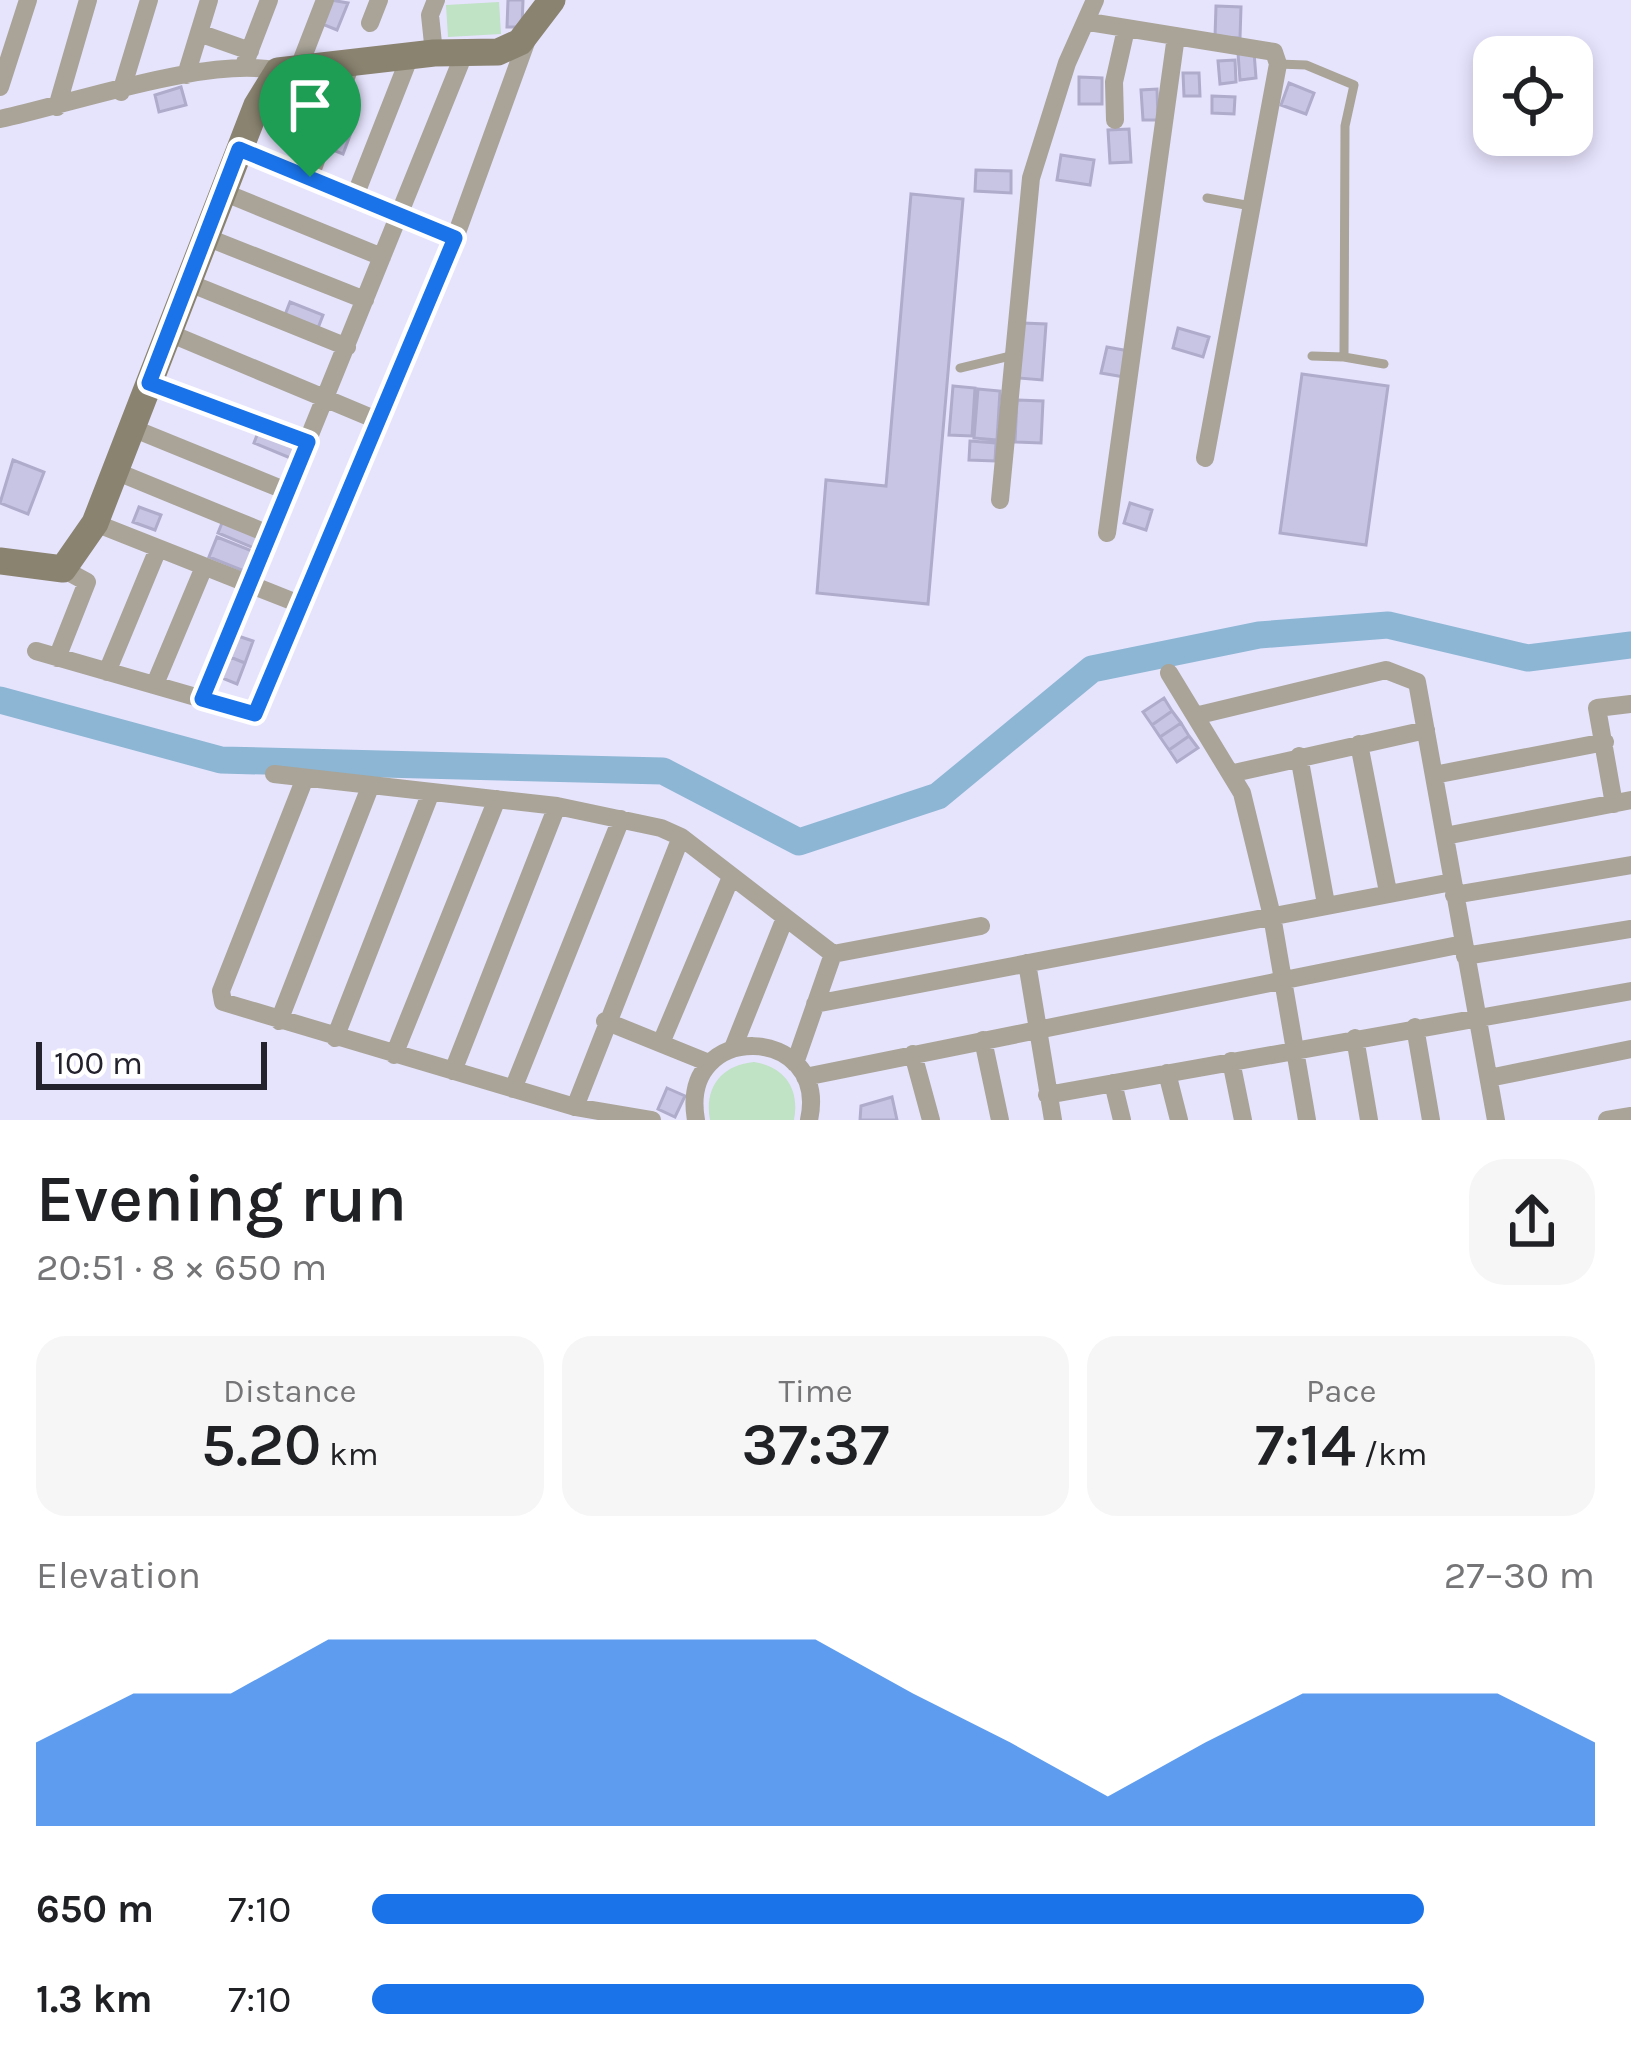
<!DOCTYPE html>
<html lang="en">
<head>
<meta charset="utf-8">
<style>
  body { margin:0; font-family:Karla,sans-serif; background:#f6f6f6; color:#202124; height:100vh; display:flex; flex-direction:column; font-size:45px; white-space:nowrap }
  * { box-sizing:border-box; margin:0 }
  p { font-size:39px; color:#757577 }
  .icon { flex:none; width:66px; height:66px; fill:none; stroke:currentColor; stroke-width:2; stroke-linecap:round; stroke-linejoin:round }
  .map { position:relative; height:1120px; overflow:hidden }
  .sheet { display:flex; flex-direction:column; background:#fff; flex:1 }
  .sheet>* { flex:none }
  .fabs { position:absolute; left:1473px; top:36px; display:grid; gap:24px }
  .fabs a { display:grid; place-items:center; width:120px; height:120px; border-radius:24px; background:#fff; box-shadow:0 6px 18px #0003; font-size:60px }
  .scale { position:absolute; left:36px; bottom:30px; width:231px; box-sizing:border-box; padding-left:12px; border:6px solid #23222d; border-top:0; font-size:33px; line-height:42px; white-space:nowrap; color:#23222d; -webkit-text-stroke:9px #fff; paint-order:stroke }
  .pin { position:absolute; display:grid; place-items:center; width:102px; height:102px; color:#fff; margin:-123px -51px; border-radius:50% 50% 50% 0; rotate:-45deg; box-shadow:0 0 12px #0007 }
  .pin .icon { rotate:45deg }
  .round { display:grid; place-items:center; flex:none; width:126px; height:126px; border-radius:36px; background:#f6f6f6 }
  .summary { display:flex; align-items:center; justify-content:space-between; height:204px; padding:0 36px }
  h1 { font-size:66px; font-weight:600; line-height:90px }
  .figures { display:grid; grid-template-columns:repeat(3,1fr); gap:18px; height:204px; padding:12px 36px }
  .figures div { display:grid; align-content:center; border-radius:30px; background:#f6f6f6; text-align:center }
  .figures b { font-size:60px; font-weight:600 }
  .figures small { font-size:33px; font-weight:400 }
  .figures p { font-size:33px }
  .chart { height:336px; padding:24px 36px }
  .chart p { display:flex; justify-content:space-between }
  .chart svg { width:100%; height:216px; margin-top:12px; fill:#1a73e8; opacity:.7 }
  ul { padding:0 36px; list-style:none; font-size:39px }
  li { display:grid; grid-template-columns:192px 144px 1fr; align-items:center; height:90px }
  li i { height:30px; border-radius:15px; background:#1a73e8 }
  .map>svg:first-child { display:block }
  .green { fill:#c0e2c5 }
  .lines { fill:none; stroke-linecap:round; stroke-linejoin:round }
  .river { stroke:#8cb6d3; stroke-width:27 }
  .building { fill:#c8c5e4; stroke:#afabca; stroke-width:3 }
  .lane { stroke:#a9a497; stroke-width:9 }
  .street { stroke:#a9a497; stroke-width:18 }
  .secondary { stroke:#8a8370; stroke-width:27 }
  .route-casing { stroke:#fff; stroke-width:24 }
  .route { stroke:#1a73e8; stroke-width:15 }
</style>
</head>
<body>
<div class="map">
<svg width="1631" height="1120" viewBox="0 0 1631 1120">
  <rect width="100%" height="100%" fill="#e6e3fd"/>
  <path class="green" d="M499 2 501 34 448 37 446 5Z
    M754 1062C785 1067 800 1089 794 1120H710C704 1088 721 1065 754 1062Z"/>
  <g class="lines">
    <path class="river" d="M0 700 221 760 663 771 799 842 938 796 1092 669 1259 635 1388 625 1528 658 1631 645"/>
  </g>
  <path class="building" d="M331 0 348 3 337 30 322 24Z
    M508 0H523L522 27H507Z
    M1216 6 1241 7 1240 38 1215 37Z
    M1254 52 1256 78 1240 80 1238 53Z
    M1235 60 1236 82 1220 84 1218 61Z
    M1183 73H1199L1200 96H1184Z
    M1079 77 1102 78V104H1079Z
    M1289 83 1314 93 1306 114 1281 105Z
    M181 87 186 105 159 112 155 95Z
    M1157 89 1158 120H1143L1141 90Z
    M1212 96 1235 97 1234 114 1212 113Z
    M343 117 355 122 343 154 330 149Z
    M1129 129 1131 162 1110 163 1108 130Z
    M1061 155 1094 160 1090 185 1057 180Z
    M976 170 1011 171V193L975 191Z
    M911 194 963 199 928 604 817 593 826 480 886 486Z
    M290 302 323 315 318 328 285 315Z
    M1022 323 1046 324 1042 380 1018 378Z
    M1178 328 1209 337 1203 357 1173 348Z
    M1107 347 1129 351 1124 377 1101 373Z
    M1302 374 1388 386 1366 545 1280 533Z
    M953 386 975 388 972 436 949 435Z
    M978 389 1000 391 997 440 974 438Z
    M1017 400 1043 401 1041 443 1015 442Z
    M259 430 300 447 295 460 254 443Z
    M970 441 996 443 995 461 969 460Z
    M13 460 44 472 28 514 0 503Z
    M1130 503 1152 510 1146 530 1124 523Z
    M139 507 161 515 155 530 133 522Z
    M224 518 265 536 259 550 218 533Z
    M217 537 257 553 249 573 209 557Z
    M238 636 253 641 245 663 230 657Z
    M230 657 245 663 237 684 222 678Z
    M1164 698 1172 711 1152 725 1143 712Z
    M1172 711 1181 723 1160 737 1152 725Z
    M1181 723 1189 736 1169 750 1160 737Z
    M1189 736 1198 748 1177 762 1169 750Z
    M667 1088 685 1096 675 1117 658 1109Z
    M892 1097 897 1120H860L861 1106Z"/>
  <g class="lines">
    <path class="lane" d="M1278 64 1306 65 1354 85 1345 126 1344 357 1384 364
      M1207 198 1251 206
      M1312 356 1344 357
      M960 368 1014 355"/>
    <path class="street" d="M1089 22 1274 52 1278 64 1205 458
      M370 23 379 0
      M199 33 250 51
      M434 53 430 15 436 0
      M299 67 325 0
      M243 68 269 0
      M186 75 209 0
      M0 87 28 0
      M121 92 149 0
      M257 105 327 133
      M57 107 88 0
      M0 119C71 104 211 55 278 71
      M1115 120 1114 82 1126 29
      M239 149 455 238
      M310 177 352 61
      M223 192 382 257
      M355 196 410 56
      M206 237 365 300
      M189 283 347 347
      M169 333 379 421
      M149 383 308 442
      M132 428 289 492
      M115 471 271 535
      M1000 500 1031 178 1067 63 1095 0
      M95 523 302 605
      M1107 533 1176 36
      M36 651 255 714 455 238 528 37
      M57 658 87 582 63 569
      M107 672 158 549
      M1169 673 1242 793 1272 916 1307 1120
      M155 684 204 567
      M203 699 464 54
      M1195 716 1386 670 1417 682 1496 1120
      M1359 744 1388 892
      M1299 756 1326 904
      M1234 773 1426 730
      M274 774 557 806 661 828 681 837 833 954 795 1063
      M1434 775 1605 742
      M305 778 221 991 223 1002 575 1107 652 1120
      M1614 804 1597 708 1631 704
      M1445 836 1631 800
      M1454 895 1631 865
      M833 954 981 926
      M1465 956 1631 929
      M1027 963 1053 1120
      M815 1004 1452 882
      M279 1021 370 787
      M605 1021 709 1063
      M1415 1027 1431 1120
      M335 1038 431 792
      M1355 1038 1369 1120
      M983 1040 1000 1120
      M661 1043 731 877
      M733 1048 785 918
      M913 1054 931 1120
      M394 1055 497 799
      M1231 1061 1243 1120
      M453 1071 557 806
      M1167 1073 1179 1120
      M805 1077 1463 944
      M1489 1078 1631 1049
      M1113 1083 1122 1120
      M513 1089 621 819
      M1047 1095 1631 991
      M575 1107 681 837
      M696 1120C678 1019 830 1024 809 1120
      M1607 1120 1631 1116"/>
    <path class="secondary" d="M0 561 63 569 95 523 257 105 278 71 434 53 498 52 520 42 552 0"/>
  </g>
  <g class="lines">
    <g class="route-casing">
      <path id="route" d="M239 149 455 238 255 714 202 699 308 442 149 383Z"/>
    </g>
    <use href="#route" class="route"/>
  </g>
</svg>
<div class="fabs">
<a><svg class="icon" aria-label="locate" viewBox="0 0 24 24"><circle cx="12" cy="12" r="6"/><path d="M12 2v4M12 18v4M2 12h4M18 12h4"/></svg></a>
</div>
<div class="scale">100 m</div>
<div class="pin" style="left:310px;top:177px;background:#1e9e55"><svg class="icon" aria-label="arrive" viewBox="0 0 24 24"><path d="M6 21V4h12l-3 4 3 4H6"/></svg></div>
</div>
<section class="sheet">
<div class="summary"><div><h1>Evening run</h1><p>20:51 · 8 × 650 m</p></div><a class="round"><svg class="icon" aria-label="share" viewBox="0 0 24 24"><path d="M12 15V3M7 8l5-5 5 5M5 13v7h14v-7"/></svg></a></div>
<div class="figures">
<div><p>Distance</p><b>5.20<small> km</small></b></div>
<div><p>Time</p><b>37:37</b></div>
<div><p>Pace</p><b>7:14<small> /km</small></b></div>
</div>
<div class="chart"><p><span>Elevation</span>27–30 m</p>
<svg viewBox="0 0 160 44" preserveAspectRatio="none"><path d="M0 44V27L10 17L20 17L30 6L40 6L50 6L60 6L70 6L80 6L90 17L100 27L110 38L120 27L130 17L140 17L150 17L160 27V44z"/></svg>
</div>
<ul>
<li><b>650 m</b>7:10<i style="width:86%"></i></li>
<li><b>1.3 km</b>7:10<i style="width:86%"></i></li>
</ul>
</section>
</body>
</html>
